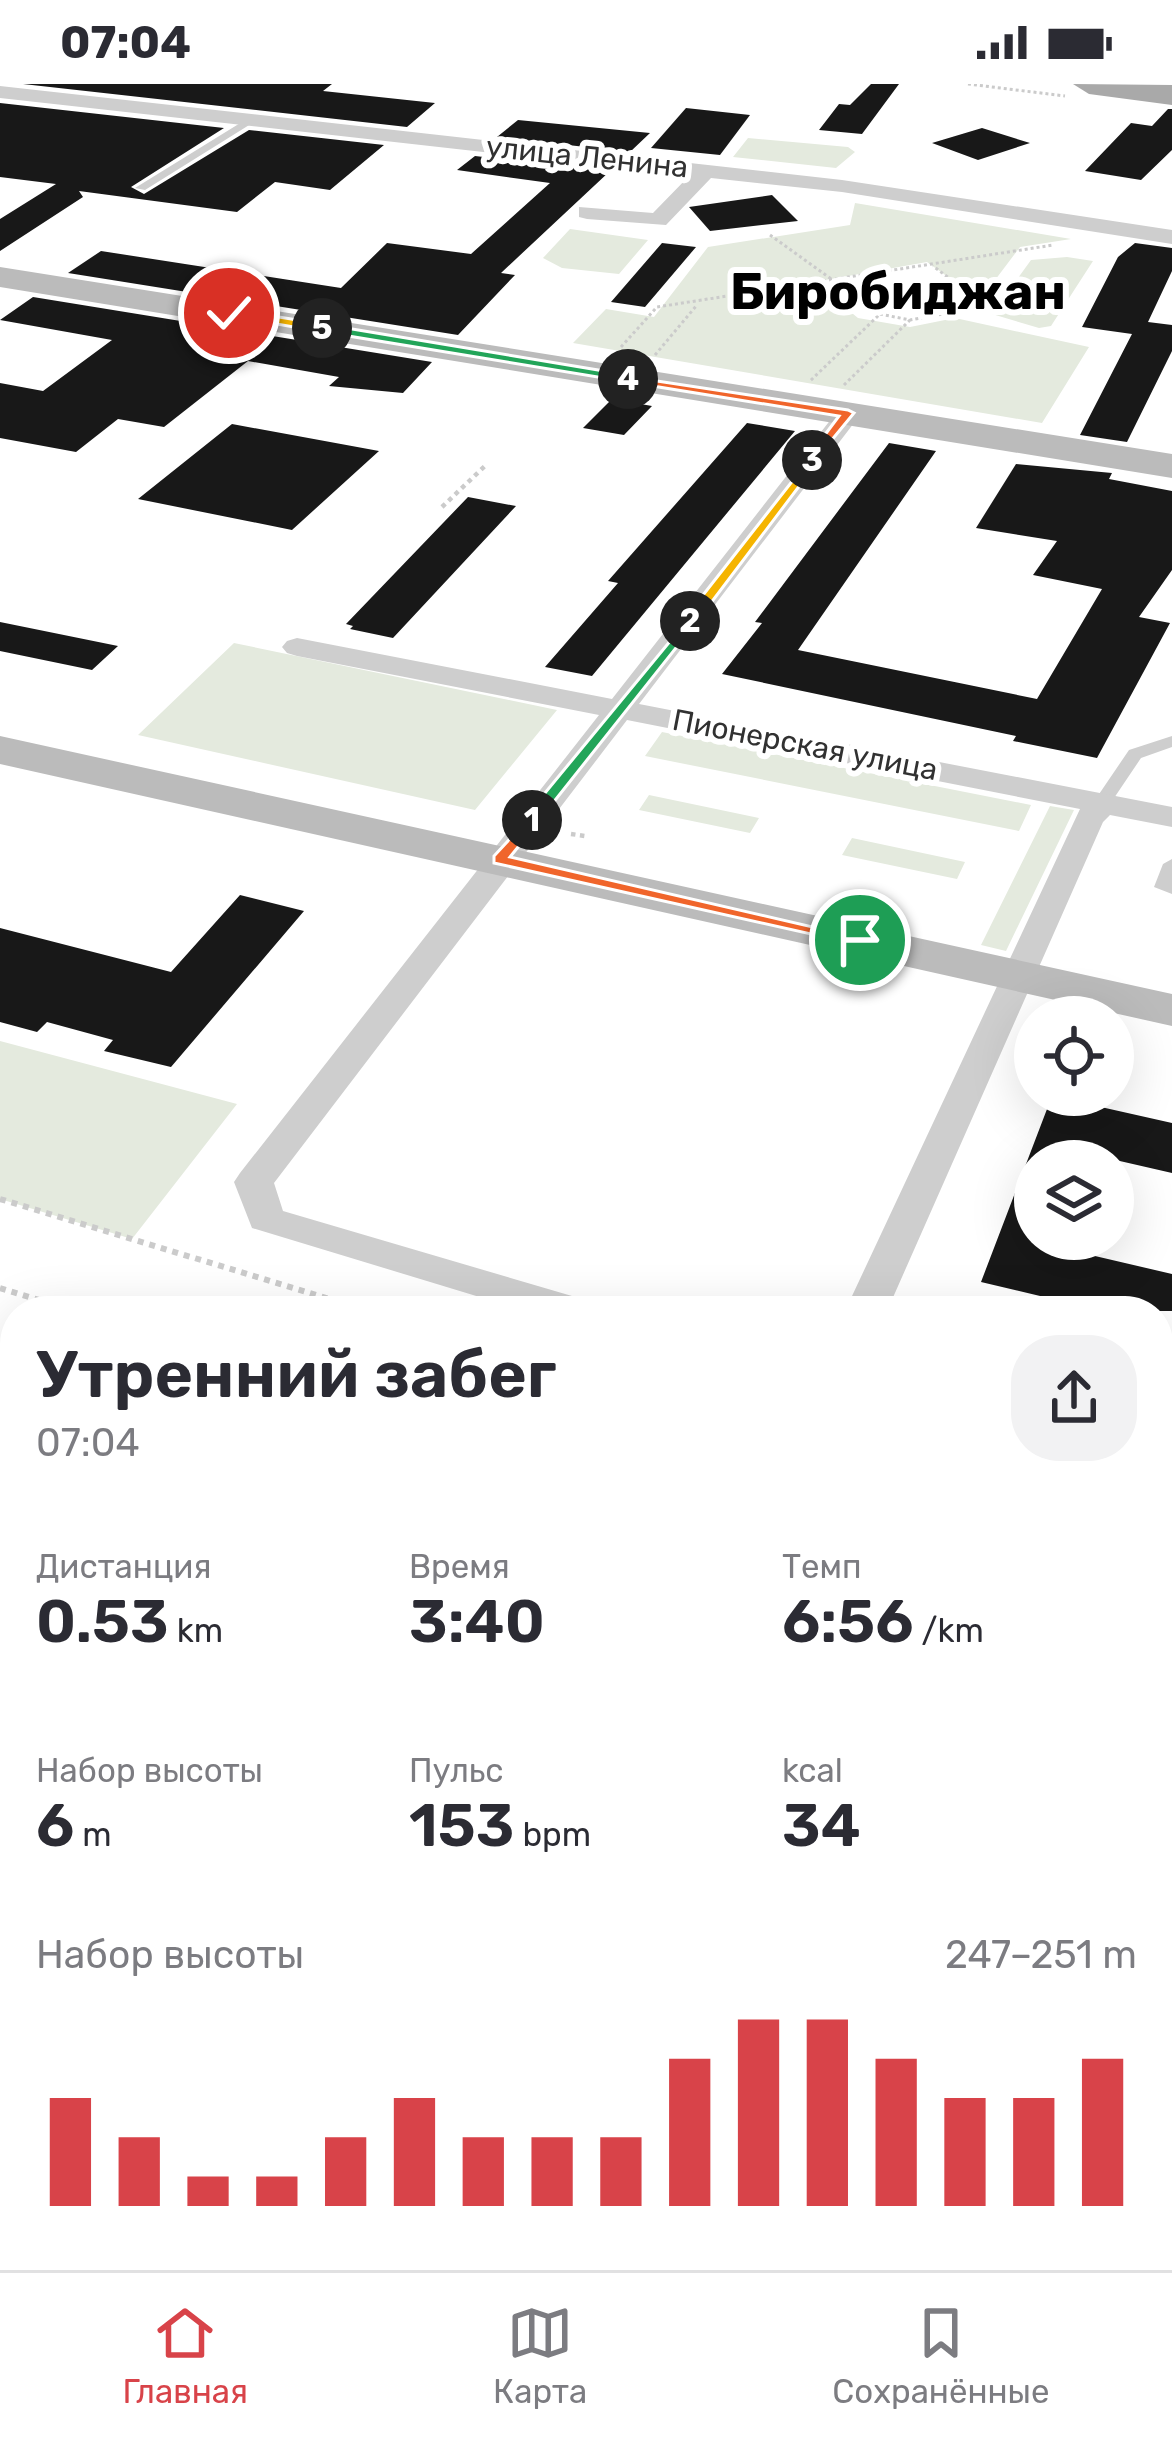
<!DOCTYPE html>
<html lang="ru">
<head>
<meta charset="utf-8">
<style>
  body { margin:0; font-family:Rubik,sans-serif; background:#f2f2f3; color:#2b2b33; height:100vh; display:flex; flex-direction:column; font-size:45px; white-space:nowrap }
  * { box-sizing:border-box; margin:0 }
  p { font-size:39px; color:#7c7c81 }
  .icon { flex:none; width:66px; height:66px; fill:none; stroke:currentColor; stroke-width:2; stroke-linecap:round; stroke-linejoin:round }
  .map { position:relative; flex:1; overflow:hidden }
  .drawer { position:absolute; left:0px; top:1212px; width:1173px; height:975px; display:flex; flex-direction:column; background:#fff; border-radius:48px 48px 0 0; box-shadow:0 12px 48px #0002 }
  .drawer>* { flex:none }
  .controls { position:absolute; left:1014px; top:912px; display:grid; gap:24px }
  .controls a { display:grid; place-items:center; width:120px; height:120px; border-radius:50%; background:#fff; box-shadow:0 12px 48px #0002; font-size:60px }
  .pin { position:absolute; display:grid; place-items:center; width:102px; height:102px; color:#fff; margin:-51px; border:6px solid #fff; border-radius:50%; box-shadow:0 3px 12px #0007 }
  .km { position:absolute; width:60px; height:60px; margin:-30px; border-radius:50%; background:#222; color:#fff; font-size:33px; line-height:60px; text-align:center }
  .round { display:grid; place-items:center; flex:none; width:126px; height:126px; border-radius:48px; background:#f2f2f3 }
  .overview { display:flex; align-items:center; justify-content:space-between; height:204px; padding:0 36px }
  h1 { font-size:66px; font-weight:600; line-height:90px }
  .stats { display:grid; grid-template-columns:repeat(3,1fr); gap:18px; height:204px; padding:12px 36px }
  .stats div { display:grid; align-content:center }
  .stats b { font-size:60px; font-weight:600 }
  .stats small { font-size:33px; font-weight:400 }
  .stats p { font-size:33px }
  .chart { height:336px; padding:24px 36px }
  .chart p { display:flex; justify-content:space-between }
  .chart svg { width:100%; height:216px; margin-top:12px; stroke:#d84349; stroke-width:6 }
  .status { display:flex; justify-content:space-between; align-items:center; height:84px; padding:0 60px; background:#fff; direction:ltr }
  .status svg { height:33px; fill:currentColor }
  .menu { display:flex; justify-content:space-around; align-items:center; height:168px; border-top:3px solid #e1e1e2; background:#fff; font-size:33px; color:#7c7c81 }
  .menu a { display:grid; justify-items:center; gap:6px }
  .menu .selected { color:#d84349 }
  .map>svg:first-child { display:block }
  .green { fill:#e4eade }
  .water { fill:#cfdfea }
  .building { fill:#181818 }
  .lines { fill:none; stroke-linecap:round; stroke-linejoin:round }
  .path-far3 { stroke:#cbcbcb; stroke-width:3; stroke-dasharray:3 3; stroke-linecap:butt }
  .path-far2 { stroke:#cbcbcb; stroke-width:4.5; stroke-dasharray:4.5 4.5; stroke-linecap:butt }
  .path-far1 { stroke:#cbcbcb; stroke-width:6; stroke-dasharray:6 6; stroke-linecap:butt }
  .path { stroke:#cbcbcb; stroke-width:8; stroke-dasharray:8 8; stroke-linecap:butt }
  .lane { fill:#cecece; fill-rule:evenodd }
  .street { fill:#cecece; fill-rule:evenodd }
  .secondary { fill:#bbb; fill-rule:evenodd }
  .primary { fill:#a9a9a9; fill-rule:evenodd }
  .split-1 { fill:#f0652b; stroke:#fff; stroke-width:3 }
  .split-2 { fill:#22a559; stroke:#fff; stroke-width:3 }
  .split-3 { fill:#f5b400; stroke:#fff; stroke-width:3 }
  .split-4 { fill:#f0652b; stroke:#fff; stroke-width:3 }
  .split-5 { fill:#22a559; stroke:#fff; stroke-width:3 }
  .split-6 { fill:#f5b400; stroke:#fff; stroke-width:3 }
  .labels { text-anchor:middle; dominant-baseline:central; stroke-width:12; stroke-linejoin:round; paint-order:stroke }
  .far-street-label { font-size:30px; fill:#313131; stroke:#fff }
  .far-town-label { font-size:51px; font-weight:bold; fill:#000; stroke:#fff }
</style>
</head>
<body>
<div class="status"><b>07:04</b><svg viewBox="0 0 49 12"><path d="M0 12V9h3v3zM5 12V6h3v6zM10 12V3h3v9zM15 12V0h3v12zM26 1h20v11H26zM47 4h2v5h-2z"/></svg></div>
<div class="map">
<svg width="1172" height="2186" viewBox="0 0 1172 2186">
  <rect width="100%" height="100%" fill="#fff"/>
  <path class="green" d="M748 54 848 63 855 68 836 84 733 73Z
    M855 119 1071 155 1020 163 980 216 927 178 814 198 858 234 910 243 955 234 1089 263 1042 339 573 259 606 225 654 233 708 163 850 141Z
    M570 145 648 156 619 190 562 184 543 174Z
    M1067 173 1093 177 1051 242 1039 244 992 230 1031 176Z
    M234 559 557 626 475 726 138 651Z
    M662 648 1031 721 1019 747 645 672Z
    M649 711 759 734 750 749 639 726Z
    M1050 722 1074 726 1006 867 981 861Z
    M852 754 965 778 957 795 842 771Z
    M0 957 237 1020 132 1155 0 1115Z
    M63 2172H701L738 2186H67Z"/>
  <path class="water" d="M0 1326 15 1331V1995L0 1996Z
    M1158 1678 1172 1683V2186H777L738 2172H1158Z"/>
  <path class="building" d="M23 0H332L323 7 435 19 407 43Z
    M871 0H899L862 50 819 46 839 20 850 21Z
    M0 19 224 44 131 103 144 110 249 46 384 61 330 106 275 98 237 128 79 107 83 113 0 167V135L56 100 0 93Z
    M686 24 750 31 720 71 651 64Z
    M1168 25H1172V66L1141 96 1085 87 1131 39 1152 42Z
    M518 36 650 49 630 68 497 53Z
    M982 44 1030 59 978 76 932 59Z
    M475 72 610 87 501 189 515 191 458 251 68 189 101 167 341 204 387 159 471 170 550 99 457 86Z
    M772 111 798 137 710 147 689 123Z
    M662 159 696 163 645 223 611 218Z
    M1135 159 1172 164V187L1148 238 1172 241V267L1127 358 1080 351 1132 250 1082 243 1118 173Z
    M33 213 432 278 403 309 329 302 339 293 248 277 164 343 118 335 76 368 0 354V299L43 307 112 256 0 236Z
    M612 315 652 322 624 351 583 344Z
    M747 339 795 347 592 592 545 583 618 499 608 497Z
    M232 340 379 367 292 446 138 415Z
    M889 359 936 367 798 566 1037 615 1102 505 1033 491 1057 457 976 444 1016 380 1112 389 1109 395 1172 407V486L1139 533 1170 539 1097 674 1013 657 1016 652 722 590 762 539 755 538Z
    M468 413 516 422 393 554 350 545 353 542 346 540Z
    M0 538 118 562 92 586 0 567Z
    M240 811 304 827 171 983 104 967 113 956 47 938 37 948 0 938V844L171 888Z
    M1052 1012 1172 1039V1089L1098 1072 1096 1077H1035V1155H1068L1065 1165 1172 1190V1227H1103L981 1198Z"/>
  <g class="lines">
    <path class="path-far3" d="M968 0 1065 12
      M770 151 880 230 810 297
      M880 230 910 236 986 222 933 182
      M621 263 657 223 1053 161
      M655 271 697 221
      M844 301 910 236"/>
    <path class="path-far2" d="M442 423 487 380
      M571 750 585 752"/>
    <path class="path-far1" d="M0 1115 369 1227
      M0 1204 74 1227
      M0 1276 15 1281"/>
    <path class="path" d="M1158 1467 1172 1471
      M1158 1538 1172 1536
      M1158 1620 1172 1618"/>
    <path class="lane" d="M250 33 255 36 254 38 145 106 135 104Z
      M1172 652V663L1141 674 1108 723H1096L1093 719 1129 666Z
      M1172 775V810L1154 803 1163 780Z"/>
    <path class="street" d="M0 2 842 96 1172 146V160L842 108 711 94 666 141 587 135 579 133V123L653 129 690 91 0 14Z
      M848 322 857 325 861 330 857 335 639 620 1172 723V743L1110 731 1103 738 887 1227H845L1080 725 627 636 274 1099 283 1127 589 1217 595 1227H526L252 1144 234 1098 240 1089 599 631 297 572 287 569 282 563 287 557 297 554 612 615 839 325Z
      M1158 1377 1172 1381V1413L1158 1409Z"/>
    <path class="secondary" d="M0 183 1172 370V394L0 203Z
      M0 652 1172 910V942L0 680Z"/>
    <path class="primary" d="M1073 0 1172 1V21L1089 10Z"/>
  </g>
  <path class="split-1" d="M532 731 540 736 510 773 869 856 860 861 494 779V772Z"/>
  <path class="split-2" d="M690 533 695 540 537 739H526V732Z"/>
  <path class="split-3" d="M812 372 819 376 695 540H685V534Z"/>
  <path class="split-4" d="M624 292 848 326 854 329 812 380 806 376 839 332 628 298Z"/>
  <path class="split-5" d="M322 240 628 291 634 295 628 298 318 247Z"/>
  <path class="split-6" d="M229 225 322 240 328 244 322 248 225 231Z"/>
  <g class="labels">
    <g class="far-street-label">
      <text transform="translate(587 73) rotate(6)">улица Ленина</text>
      <text transform="translate(805 661) rotate(11)">Пионерская улица</text>
    </g>
    <g class="far-town-label">
      <text x="898" y="207">Биробиджан</text>
    </g>
  </g>
</svg>
<div class="controls">
<a><svg class="icon" aria-label="locate" viewBox="0 0 24 24"><circle cx="12" cy="12" r="6"/><path d="M12 2v4M12 18v4M2 12h4M18 12h4"/></svg></a>
<a><svg class="icon" aria-label="layers" viewBox="0 0 24 24"><path d="M12 4l9 5-9 5-9-5zM3 14l9 5 9-5"/></svg></a>
</div>
<div class="pin" style="left:860px;top:856px;background:#1e9e55"><svg class="icon" aria-label="arrive" viewBox="0 0 24 24"><path d="M6 21V4h12l-3 4 3 4H6"/></svg></div>
<div class="pin" style="left:229px;top:229px;background:#d93025"><svg class="icon" aria-label="check" viewBox="0 0 24 24"><path d="M5 12l5 5 9-10"/></svg></div>
<b class="km" style="left:532px;top:736px">1</b>
<b class="km" style="left:690px;top:537px">2</b>
<b class="km" style="left:812px;top:376px">3</b>
<b class="km" style="left:628px;top:295px">4</b>
<b class="km" style="left:322px;top:244px">5</b>
<section class="drawer">
<div class="overview"><div><h1>Утренний забег</h1><p>07:04</p></div><a class="round"><svg class="icon" aria-label="share" viewBox="0 0 24 24"><path d="M12 15V3M7 8l5-5 5 5M5 13v7h14v-7"/></svg></a></div>
<div class="stats">
<div><p>Дистанция</p><b>0.53<small> km</small></b></div>
<div><p>Время</p><b>3:40</b></div>
<div><p>Темп</p><b>6:56<small> /km</small></b></div>
</div>
<div class="stats">
<div><p>Набор высоты</p><b>6<small> m</small></b></div>
<div><p>Пульс</p><b>153<small> bpm</small></b></div>
<div><p>kcal</p><b>34</b></div>
</div>
<div class="chart"><p><span>Набор высоты</span>247–251 m</p>
<svg viewBox="0 0 160 44" preserveAspectRatio="none"><path d="M5 44V22M15 44V30M25 44V38M35 44V38M45 44V30M55 44V22M65 44V30M75 44V30M85 44V30M95 44V14M105 44V6M115 44V6M125 44V14M135 44V22M145 44V22M155 44V14"/></svg>
</div>
</section>
</div>
<nav class="menu">
<a class="selected"><svg class="icon" aria-label="home" viewBox="0 0 24 24"><path d="M3 11l9-7 9 7M6 9v11h12V9"/></svg>Главная</a>
<a><svg class="icon" aria-label="map" viewBox="0 0 24 24"><path d="M3 6l6-2 6 2 6-2v14l-6 2-6-2-6 2zM9 4v14M15 6v14"/></svg>Карта</a>
<a><svg class="icon" aria-label="saved" viewBox="0 0 24 24"><path d="M7 4h10v16l-5-4-5 4z"/></svg>Сохранённые</a>
</nav>
</body>
</html>
